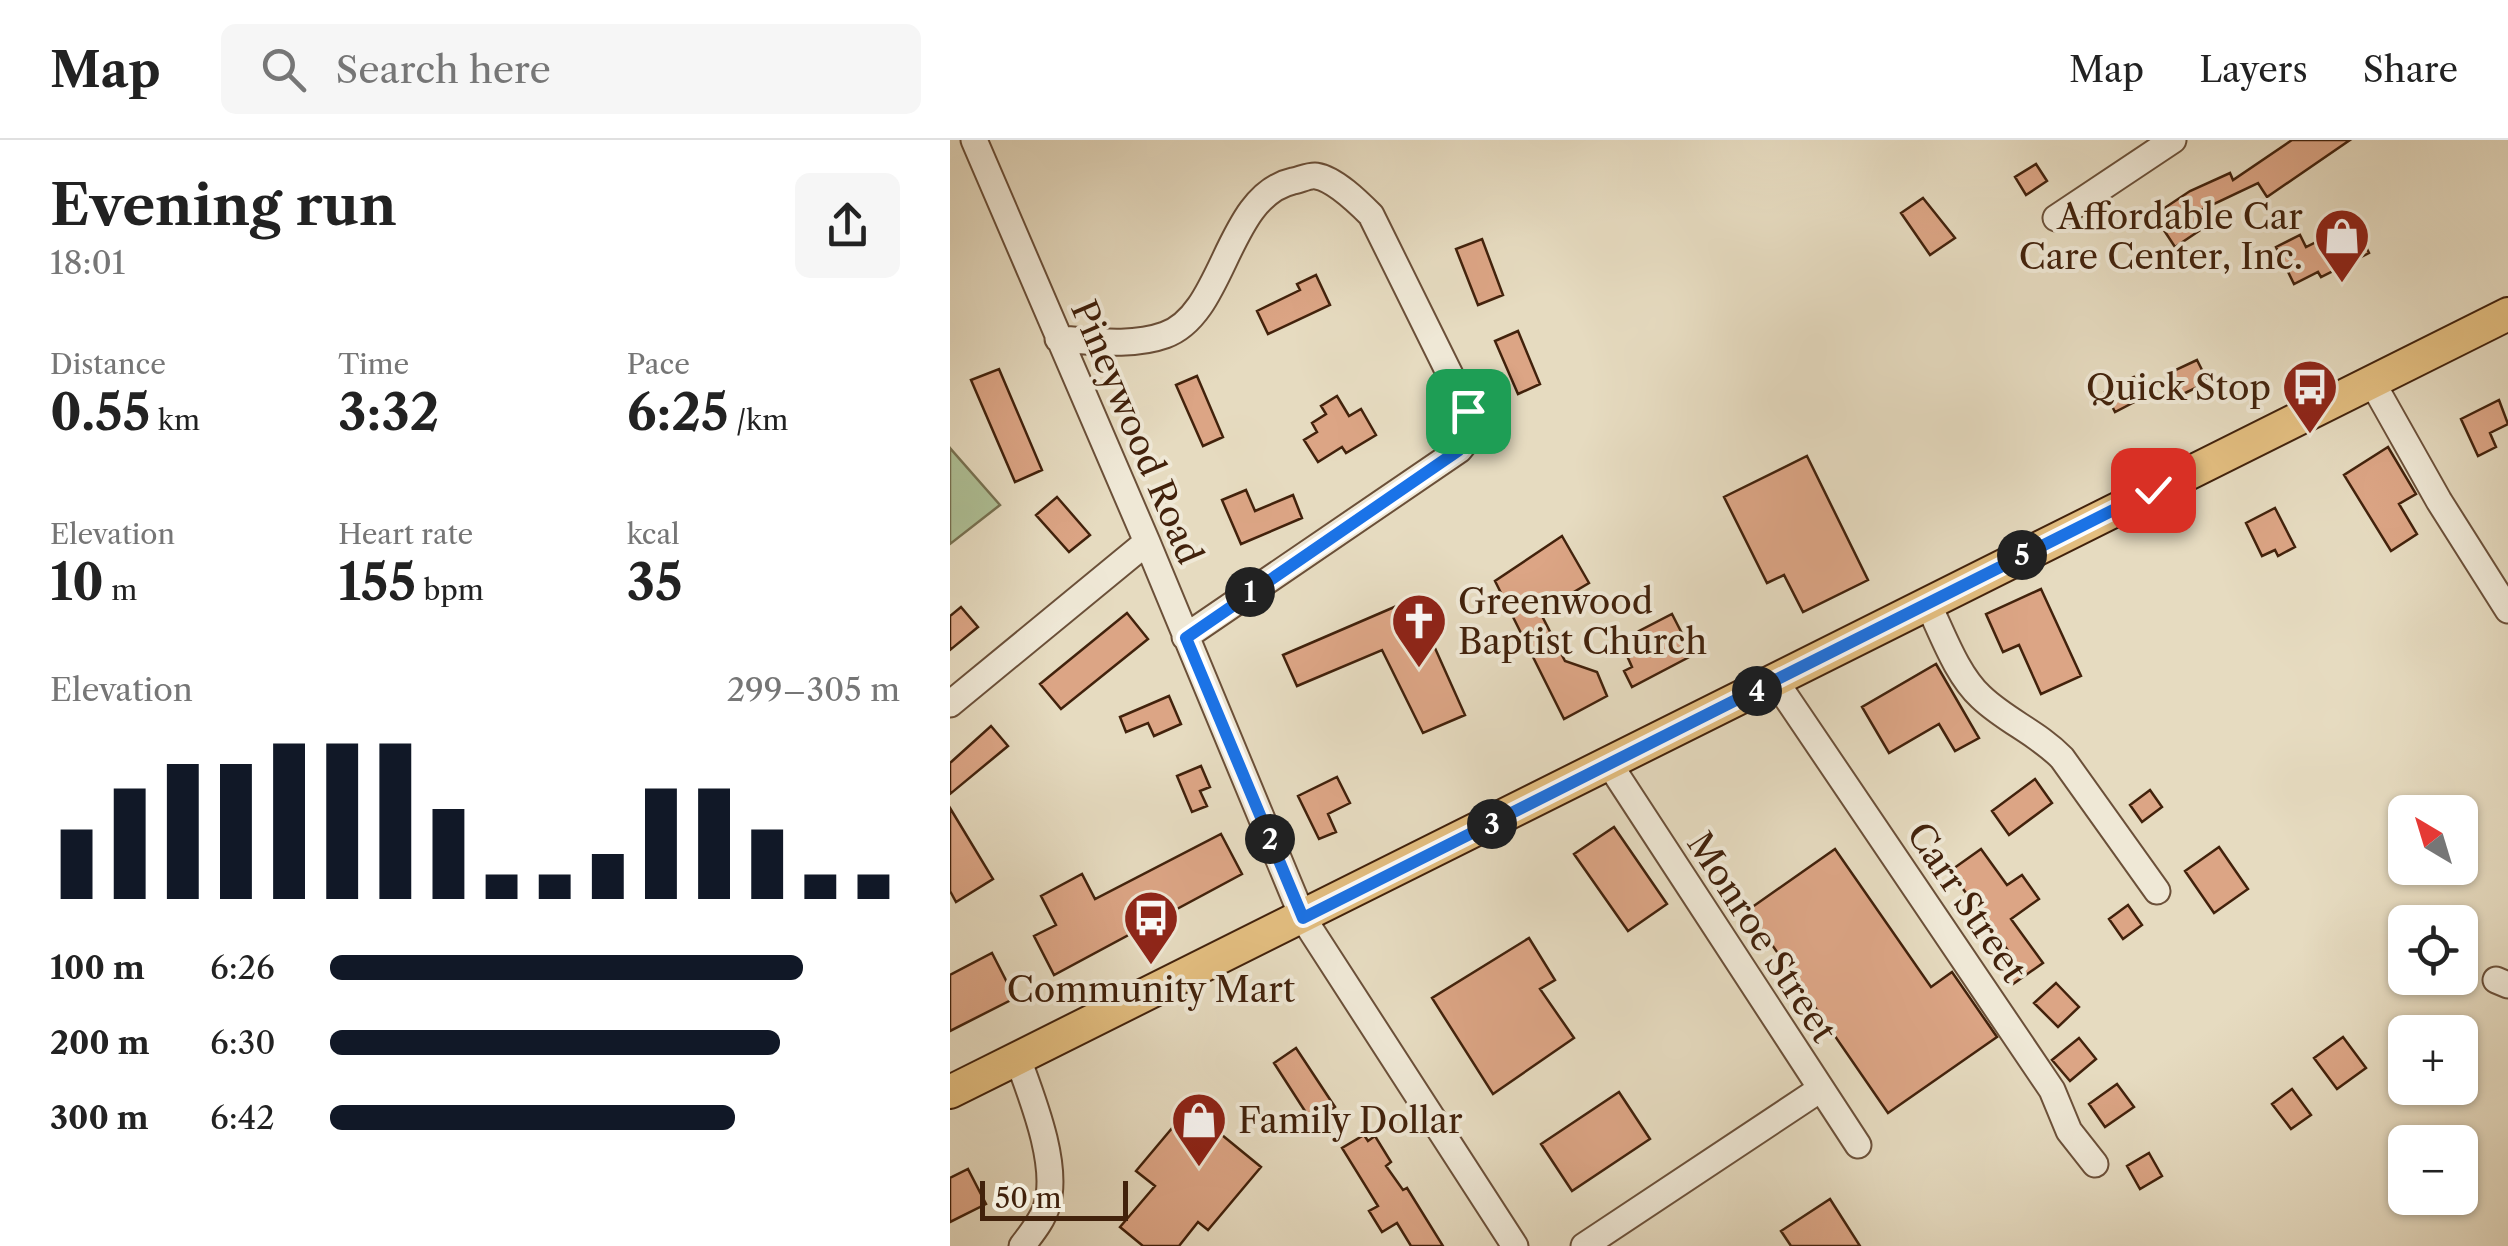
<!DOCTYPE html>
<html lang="en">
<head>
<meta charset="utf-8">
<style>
  body { margin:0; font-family:"Libre Caslon Text",serif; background:#f6f6f6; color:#222; height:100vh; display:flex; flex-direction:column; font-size:38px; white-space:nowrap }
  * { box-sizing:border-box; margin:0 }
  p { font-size:32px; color:#767676 }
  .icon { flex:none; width:55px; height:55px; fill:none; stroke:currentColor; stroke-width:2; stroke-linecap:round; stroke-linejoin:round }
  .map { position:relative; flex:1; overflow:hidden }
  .side { display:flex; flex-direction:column; background:#fff; width:950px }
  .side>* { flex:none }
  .needle { width:65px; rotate:322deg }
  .buttons { position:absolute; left:1438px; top:655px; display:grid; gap:20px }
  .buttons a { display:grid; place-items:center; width:90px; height:90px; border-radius:15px; background:#fff; box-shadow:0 2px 8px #0004; font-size:50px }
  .scale { position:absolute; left:30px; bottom:25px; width:148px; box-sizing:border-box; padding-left:10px; border:5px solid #42220c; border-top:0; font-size:28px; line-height:35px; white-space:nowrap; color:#42220c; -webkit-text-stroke:8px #efe8d6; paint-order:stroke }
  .pin { position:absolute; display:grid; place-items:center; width:85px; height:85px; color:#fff; margin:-42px; border-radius:20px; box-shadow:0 5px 15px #0006 }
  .km { position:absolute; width:50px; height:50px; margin:-25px; border-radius:50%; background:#222; color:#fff; font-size:28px; line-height:50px; text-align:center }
  .round { display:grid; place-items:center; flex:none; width:105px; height:105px; border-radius:15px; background:#f6f6f6 }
  .headline { display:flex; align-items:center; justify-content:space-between; height:170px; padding:0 50px }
  h1 { font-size:55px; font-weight:700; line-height:75px }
  .metrics { display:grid; grid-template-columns:repeat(3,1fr); gap:15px; height:170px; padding:10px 50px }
  .metrics div { display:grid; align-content:center }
  .metrics b { font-size:50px; font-weight:700 }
  .metrics small { font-size:28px; font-weight:400 }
  .metrics p { font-size:28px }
  .chart { height:280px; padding:20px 50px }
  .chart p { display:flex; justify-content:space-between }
  .chart svg { width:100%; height:180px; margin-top:10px; stroke:#111827; stroke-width:6 }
  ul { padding:0 50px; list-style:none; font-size:32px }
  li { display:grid; grid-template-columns:160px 120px 1fr; align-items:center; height:75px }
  li i { height:25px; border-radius:12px; background:#111827 }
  header { display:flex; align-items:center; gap:60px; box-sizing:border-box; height:140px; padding:0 50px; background:#fff; border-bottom:2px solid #e0e0e0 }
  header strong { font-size:48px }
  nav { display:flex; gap:55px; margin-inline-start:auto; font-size:35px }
  .search { width:700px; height:90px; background:#f6f6f6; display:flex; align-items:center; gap:25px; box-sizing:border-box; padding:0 35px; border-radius:15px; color:#767676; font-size:38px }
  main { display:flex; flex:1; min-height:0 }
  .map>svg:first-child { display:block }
  .green { fill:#afc197; stroke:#787252; stroke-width:2.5 }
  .building { fill:#dca585; stroke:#42220c; stroke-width:2.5 }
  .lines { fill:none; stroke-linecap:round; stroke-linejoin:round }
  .minor-casing { stroke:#6b5039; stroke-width:29 }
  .major-casing { stroke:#42220c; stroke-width:36 }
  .minor { stroke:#efe8d6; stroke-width:25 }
  .major { stroke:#e3be80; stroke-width:32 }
  .route-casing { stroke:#fff; stroke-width:20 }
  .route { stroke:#1a73e8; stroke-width:12 }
  .labels { text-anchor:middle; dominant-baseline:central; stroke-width:8; stroke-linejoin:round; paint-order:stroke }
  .poi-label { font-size:35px; fill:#42220c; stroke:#efe8d6; text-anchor:end }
  .street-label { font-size:35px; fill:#42220c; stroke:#efe8d6 }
</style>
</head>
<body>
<header>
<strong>Map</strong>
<div class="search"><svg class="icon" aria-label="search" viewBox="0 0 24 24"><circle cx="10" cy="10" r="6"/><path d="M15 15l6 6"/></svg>Search here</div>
<nav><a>Map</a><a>Layers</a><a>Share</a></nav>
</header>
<main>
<section class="side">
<div class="headline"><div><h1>Evening run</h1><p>18:01</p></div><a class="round"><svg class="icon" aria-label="share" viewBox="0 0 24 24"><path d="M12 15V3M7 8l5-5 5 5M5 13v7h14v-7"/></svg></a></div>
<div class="metrics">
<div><p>Distance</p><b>0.55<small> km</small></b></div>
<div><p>Time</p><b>3:32</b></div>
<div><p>Pace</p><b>6:25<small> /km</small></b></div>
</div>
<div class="metrics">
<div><p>Elevation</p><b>10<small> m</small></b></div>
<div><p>Heart rate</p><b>155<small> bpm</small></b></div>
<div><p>kcal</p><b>35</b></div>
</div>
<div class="chart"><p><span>Elevation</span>299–305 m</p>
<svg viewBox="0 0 160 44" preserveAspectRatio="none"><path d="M5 44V27M15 44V17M25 44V11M35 44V11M45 44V6M55 44V6M65 44V6M75 44V22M85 44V38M95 44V38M105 44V33M115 44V17M125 44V17M135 44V27M145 44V38M155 44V38"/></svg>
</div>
<ul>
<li><b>100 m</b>6:26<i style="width:83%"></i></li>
<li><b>200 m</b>6:30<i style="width:79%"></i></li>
<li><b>300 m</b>6:42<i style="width:71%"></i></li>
</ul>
</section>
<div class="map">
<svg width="1558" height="1106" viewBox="0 0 1558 1106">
  <rect width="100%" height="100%" fill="#e6dbc0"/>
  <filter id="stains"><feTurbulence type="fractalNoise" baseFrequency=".002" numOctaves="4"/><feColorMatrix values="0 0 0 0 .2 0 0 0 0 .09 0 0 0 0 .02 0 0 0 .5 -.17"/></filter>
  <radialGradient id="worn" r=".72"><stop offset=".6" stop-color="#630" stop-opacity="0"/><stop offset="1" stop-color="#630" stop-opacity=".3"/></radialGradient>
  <path class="green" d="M0 308 50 365 0 404Z"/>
  <path class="building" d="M1342 0H1400L1317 57 1308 43 1249 71 1258 85 1225 107 1204 75 1240 51 1280 33 1283 40Z
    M1086 24 1097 41 1076 55 1065 37Z
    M973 58 1005 98 980 115 951 73Z
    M1404 83 1419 113 1371 137 1368 132 1344 144 1326 107 1350 95 1356 107Z
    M532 99 553 155 528 165 506 109Z
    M366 135 380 165 318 194 307 171 350 150 347 144Z
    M568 191 590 244 568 254 545 201Z
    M1247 220 1258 242 1229 256 1219 233Z
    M49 229 92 330 65 342 21 240Z
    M247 236 273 297 253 306 226 245Z
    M1184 237 1194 257 1165 272 1155 252Z
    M387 256 399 276 411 269 426 295 396 313 392 307 368 322 354 300 367 292 362 283 376 274 371 266Z
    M1549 260 1558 284 1540 293 1546 307 1528 316 1511 279Z
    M1438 307 1466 354 1449 364 1467 394 1441 411 1394 335Z
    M857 316 918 440 853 472 834 435 817 443 774 357Z
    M296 350 305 371 343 355 352 378 291 404 272 360Z
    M107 357 140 395 119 412 86 375Z
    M1325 368 1345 407 1328 416 1325 410 1312 416 1296 383Z
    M612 396 639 443 590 472 615 521 647 532 657 556 614 579 545 441Z
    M1091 449 1131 536 1091 554 1069 505 1053 512 1036 474Z
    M463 459 515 575 473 593 432 510 347 546 333 515Z
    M11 467 28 487 0 510V476Z
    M177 473 198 499 111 569 90 544Z
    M722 474 743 515 682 547 674 531 682 527 678 518 698 508 689 491Z
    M986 524 1029 598 1005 611 989 584 939 613 912 567Z
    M219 556 231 584 204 596 198 583 176 592 170 577Z
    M41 586 58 606 0 654V623Z
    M251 626 260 647 250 651 257 666 242 672 227 636Z
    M387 637 400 663 378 674 386 692 369 699 348 656Z
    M1085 639 1102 663 1059 695 1042 671Z
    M1200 650 1212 667 1192 682 1180 665Z
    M0 668 43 739 6 762 0 751Z
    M664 687 717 764 678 791 624 714Z
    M271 694 292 734 104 835 84 796 106 785 91 756 132 734 145 759Z
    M1269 707 1298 749 1264 773 1235 731Z
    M885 709 981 847 1002 832 1047 897 938 973 798 770Z
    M1031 709 1057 745 1072 735 1089 759 1061 779 1093 823 1063 844 1047 821 1059 812 1000 731Z
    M1178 765 1192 785 1173 799 1159 779Z
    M579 798 605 840 590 849 624 898 543 954 482 858Z
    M42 813 65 858 0 891V835Z
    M1106 843 1129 867 1108 887 1084 863Z
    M1393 897 1416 928 1387 949 1364 918Z
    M1129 898 1146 919 1120 941 1102 920Z
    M346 908 385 967 362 982 324 923Z
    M1167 944 1184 967 1155 987 1139 964Z
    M1342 949 1361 975 1341 989 1322 964Z
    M669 952 700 999 622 1051 591 1004Z
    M239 968 311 1027 258 1090 248 1082 229 1106H193L170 1087 205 1046 186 1031Z
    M414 995 418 1001 425 996 441 1022 436 1026 453 1050 457 1048 493 1106H461L447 1083 432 1092 419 1071 428 1066 392 1008Z
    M1199 1013 1212 1036 1190 1049 1177 1026Z
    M18 1029 36 1064 0 1082V1038Z
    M880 1059 910 1106H841L831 1091Z"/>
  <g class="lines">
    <g class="minor-casing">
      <path id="minor" d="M24 0 197 402 353 778 565 1106
        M1106 78 1223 0
        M108 199C142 201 182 207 215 195 275 174 276 56 343 41 349 40 360 35 366 36 385 39 408 62 421 75L518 271 523 293 509 310 235 497
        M1422 242 1489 361 1558 470
        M977 462C992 492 1006 534 1031 557 1056 581 1088 593 1112 618L1207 751
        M826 542 1102 950 1119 991 1145 1024
        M0 564 197 402
        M660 625 908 1005
        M1546 840 1558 845
        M68 919C82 958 109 1024 97 1065 93 1080 81 1094 72 1106
        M634 1106 869 950"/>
    </g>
    <g class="major-casing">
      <path id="major" d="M0 952 1558 174"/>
    </g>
    <use href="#minor" class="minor"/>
    <use href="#major" class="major"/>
  </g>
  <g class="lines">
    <g class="route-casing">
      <path id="route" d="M518 271 523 293 509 310 236 498 353 778 1203 350"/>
    </g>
    <use href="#route" class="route"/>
  </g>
  <defs>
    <g id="shop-pin" transform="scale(2.875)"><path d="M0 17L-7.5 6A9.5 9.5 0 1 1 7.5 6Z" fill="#8f2418" stroke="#efe8d6"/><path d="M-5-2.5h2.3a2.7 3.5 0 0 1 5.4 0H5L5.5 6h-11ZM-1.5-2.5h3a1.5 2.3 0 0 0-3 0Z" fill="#fff"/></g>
    <g id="bus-pin" transform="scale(2.875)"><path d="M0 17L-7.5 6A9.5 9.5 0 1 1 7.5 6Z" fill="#8f2418" stroke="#efe8d6"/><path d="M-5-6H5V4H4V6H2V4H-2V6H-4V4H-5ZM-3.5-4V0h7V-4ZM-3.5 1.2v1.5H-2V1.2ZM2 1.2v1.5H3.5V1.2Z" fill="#fff"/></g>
    <g id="church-pin" transform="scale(2.875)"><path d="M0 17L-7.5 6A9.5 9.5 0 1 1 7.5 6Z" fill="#8f2418" stroke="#efe8d6"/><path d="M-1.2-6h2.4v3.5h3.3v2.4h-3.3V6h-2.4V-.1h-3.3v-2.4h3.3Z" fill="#fff"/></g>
  </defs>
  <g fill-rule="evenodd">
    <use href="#shop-pin" x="1392" y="96"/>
    <use href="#bus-pin" x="1360" y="247"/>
    <use href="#church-pin" x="469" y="481"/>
    <use href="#bus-pin" x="201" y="778"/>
    <use href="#shop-pin" x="249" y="980"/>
  </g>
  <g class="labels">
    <g class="poi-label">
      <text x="1353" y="76">Affordable Car<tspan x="1353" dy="40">Care Center, Inc.</tspan></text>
      <text x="1321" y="247">Quick Stop</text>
      <text x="508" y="461" text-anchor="start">Greenwood<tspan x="508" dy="40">Baptist Church</tspan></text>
      <text x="201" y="849" text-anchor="middle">Community Mart</text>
      <text x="288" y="980" text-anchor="start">Family Dollar</text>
    </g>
    <g class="street-label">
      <text transform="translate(187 292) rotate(67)">Pineywood Road</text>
      <text transform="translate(1017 762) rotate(56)">Carr Street</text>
      <text transform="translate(812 797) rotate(57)">Monroe Street</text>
    </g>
  </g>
  <rect width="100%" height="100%" filter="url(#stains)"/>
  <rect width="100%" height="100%" fill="url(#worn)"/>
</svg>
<div class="buttons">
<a><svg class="needle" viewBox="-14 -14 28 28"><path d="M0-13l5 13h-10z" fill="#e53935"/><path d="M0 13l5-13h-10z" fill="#767676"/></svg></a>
<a><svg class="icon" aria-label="locate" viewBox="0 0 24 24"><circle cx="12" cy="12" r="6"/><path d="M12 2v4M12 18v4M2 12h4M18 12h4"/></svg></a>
<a>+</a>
<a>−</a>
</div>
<div class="scale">50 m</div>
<div class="pin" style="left:518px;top:271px;background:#1e9e55"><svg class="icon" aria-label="arrive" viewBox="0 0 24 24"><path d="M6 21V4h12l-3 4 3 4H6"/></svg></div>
<div class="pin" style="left:1203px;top:350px;background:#d93025"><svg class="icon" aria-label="check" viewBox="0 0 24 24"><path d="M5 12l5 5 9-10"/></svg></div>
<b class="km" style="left:300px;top:452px">1</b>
<b class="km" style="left:320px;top:699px">2</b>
<b class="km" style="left:542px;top:684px">3</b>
<b class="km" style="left:807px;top:551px">4</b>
<b class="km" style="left:1072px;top:415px">5</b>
</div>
</main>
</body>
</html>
